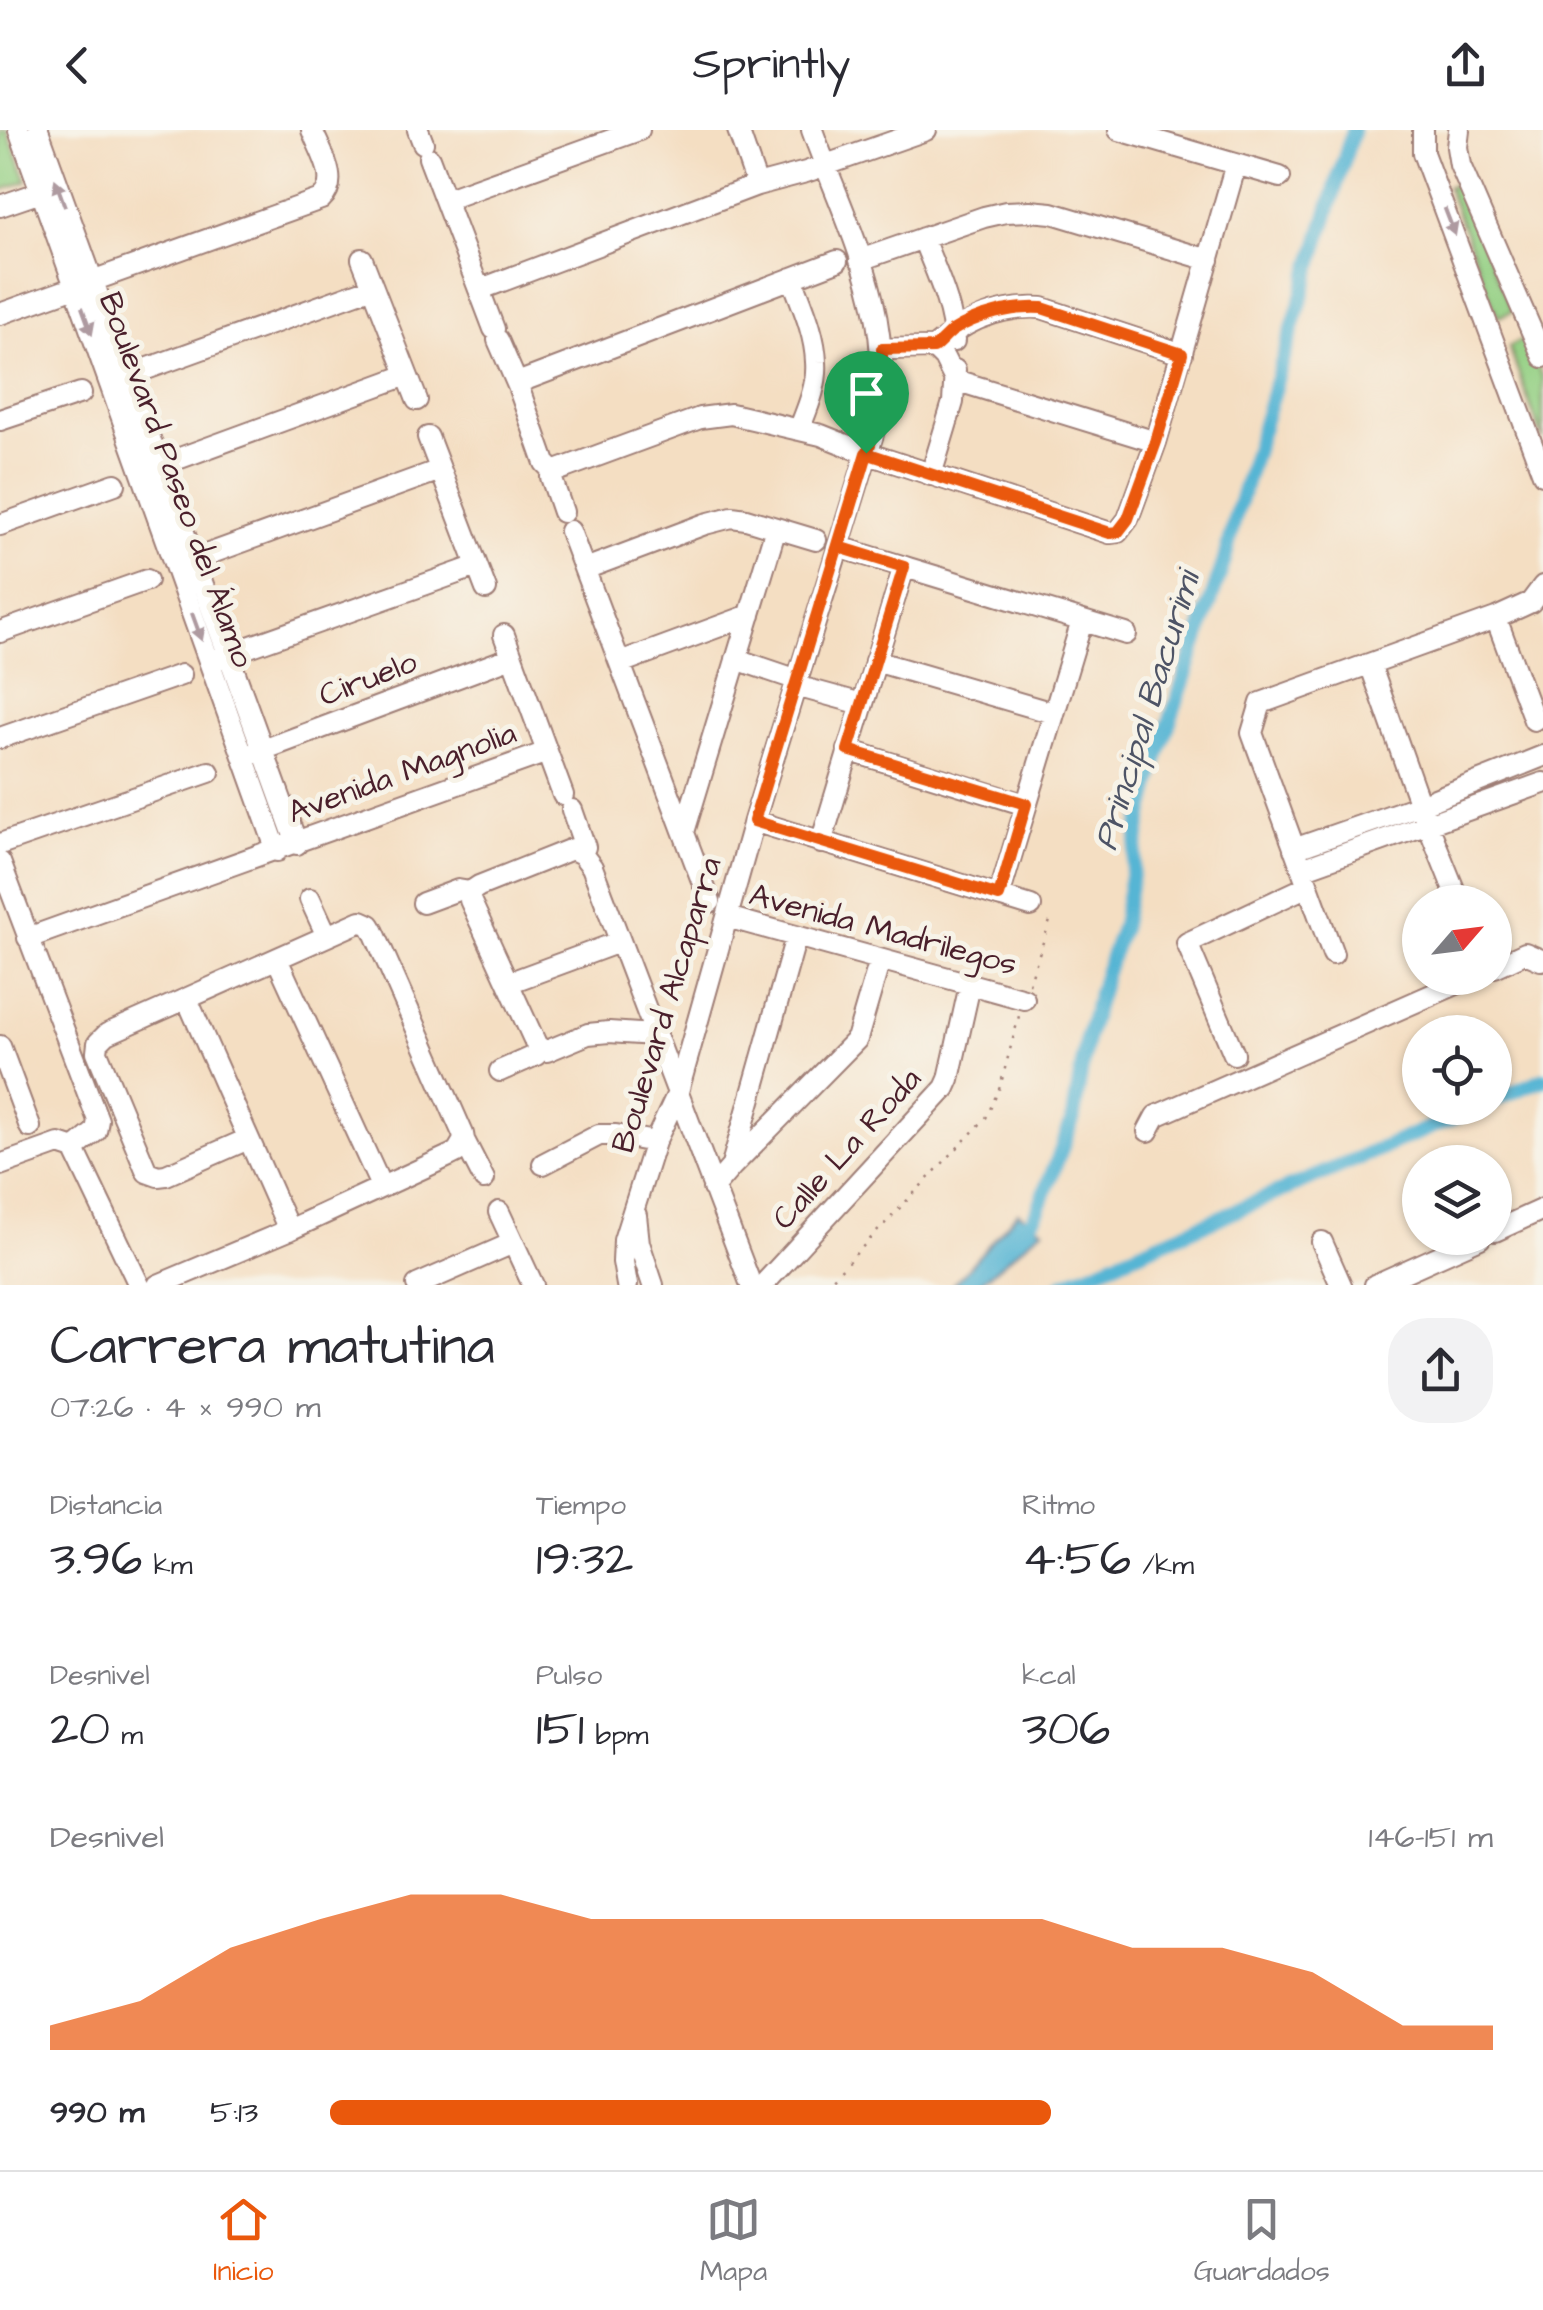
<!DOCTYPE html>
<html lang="es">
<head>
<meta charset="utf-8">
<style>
  body { margin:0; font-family:"Architects Daughter",sans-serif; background:#f2f2f3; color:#2b2b33; height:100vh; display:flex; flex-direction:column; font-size:38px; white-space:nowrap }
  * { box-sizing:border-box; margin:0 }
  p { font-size:32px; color:#7c7c81 }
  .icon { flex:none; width:55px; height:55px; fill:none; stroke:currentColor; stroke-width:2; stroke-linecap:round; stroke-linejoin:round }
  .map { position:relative; height:1155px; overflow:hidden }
  .panel { display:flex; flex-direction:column; background:#fff; flex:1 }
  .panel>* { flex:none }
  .needle { width:65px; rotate:62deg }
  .buttons { position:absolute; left:1402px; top:755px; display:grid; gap:20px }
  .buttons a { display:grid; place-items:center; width:110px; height:110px; border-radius:50%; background:#fff; box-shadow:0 2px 8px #0004; font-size:50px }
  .pin { position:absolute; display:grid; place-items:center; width:85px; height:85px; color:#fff; margin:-102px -42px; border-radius:50% 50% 50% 0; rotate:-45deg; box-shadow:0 0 10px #0007 }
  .pin .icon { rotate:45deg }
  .round { display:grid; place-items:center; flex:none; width:105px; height:105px; border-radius:40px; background:#f2f2f3 }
  .head { display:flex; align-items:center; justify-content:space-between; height:170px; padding:0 50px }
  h1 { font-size:55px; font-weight:600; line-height:75px }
  .figures { display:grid; grid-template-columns:repeat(3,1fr); gap:15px; height:170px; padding:10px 50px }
  .figures div { display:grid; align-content:center }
  .figures b { font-size:50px; font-weight:600 }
  .figures small { font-size:28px; font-weight:400 }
  .figures p { font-size:28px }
  .chart { height:280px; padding:20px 50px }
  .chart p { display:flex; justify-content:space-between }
  .chart svg { width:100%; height:180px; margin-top:10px; fill:#ea580c; opacity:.7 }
  ul { padding:0 50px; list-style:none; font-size:32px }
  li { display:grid; grid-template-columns:160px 120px 1fr; align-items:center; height:75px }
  li i { height:25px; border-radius:12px; background:#ea580c }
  header { display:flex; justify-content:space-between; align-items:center; height:130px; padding:0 50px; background:#fff; font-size:45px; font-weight:600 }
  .tab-bar { display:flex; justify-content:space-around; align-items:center; height:140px; border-top:2px solid #e1e1e2; background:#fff; font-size:28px; color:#7c7c81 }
  .tab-bar a { display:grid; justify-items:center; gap:5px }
  .tab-bar .selected { color:#ea580c }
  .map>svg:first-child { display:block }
  .green { fill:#94d084; stroke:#6f7858; stroke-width:2.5 }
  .water { fill:#56b5d4; stroke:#506a80; stroke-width:2.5 }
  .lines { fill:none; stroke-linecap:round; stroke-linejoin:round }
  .canal { stroke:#56b5d4; stroke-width:15 }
  .minor-casing { stroke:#9f7e76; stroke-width:24 }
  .path { stroke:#9f7e76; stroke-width:2.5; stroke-dasharray:2.5 8; stroke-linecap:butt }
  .minor { stroke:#fff; stroke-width:20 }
  .oneway { fill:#ae9aa0 }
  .route-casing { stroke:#fff; stroke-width:20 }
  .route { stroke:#ea580c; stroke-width:12 }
  .labels { text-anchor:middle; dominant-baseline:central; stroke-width:10; stroke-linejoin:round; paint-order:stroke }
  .street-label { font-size:32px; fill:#4a1f2b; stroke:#f7f3e8 }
  .water-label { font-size:35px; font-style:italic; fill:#4e5466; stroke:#f7f3e8 }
</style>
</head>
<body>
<header><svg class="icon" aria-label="back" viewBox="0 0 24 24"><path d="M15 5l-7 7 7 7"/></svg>Sprintly<svg class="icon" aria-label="share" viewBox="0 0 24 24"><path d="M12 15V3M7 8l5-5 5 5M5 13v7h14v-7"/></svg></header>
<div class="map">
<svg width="1543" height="1155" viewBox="0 0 1543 1155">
  <rect width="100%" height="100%" fill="#f7f3e8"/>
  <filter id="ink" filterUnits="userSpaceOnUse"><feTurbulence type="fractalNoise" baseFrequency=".01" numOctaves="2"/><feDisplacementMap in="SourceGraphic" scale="20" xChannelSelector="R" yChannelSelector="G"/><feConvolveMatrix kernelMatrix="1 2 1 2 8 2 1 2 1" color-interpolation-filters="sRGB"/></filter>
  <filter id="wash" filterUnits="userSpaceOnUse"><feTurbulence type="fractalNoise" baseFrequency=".0048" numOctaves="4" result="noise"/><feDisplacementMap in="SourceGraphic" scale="40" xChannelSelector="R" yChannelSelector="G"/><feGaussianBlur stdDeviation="2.25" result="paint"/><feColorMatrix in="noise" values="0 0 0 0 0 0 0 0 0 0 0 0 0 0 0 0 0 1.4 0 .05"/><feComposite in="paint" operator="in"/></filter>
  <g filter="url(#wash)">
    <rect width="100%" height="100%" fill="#f4dec2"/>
    <path class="green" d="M0 0H7L27 51 0 61Z
      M1456 53 1512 181 1498 187 1447 57Z
      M1525 208 1543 249V310L1509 217Z"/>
    <path class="water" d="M1018 1082 1043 1099 977 1155H953Z"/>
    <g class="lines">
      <path class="canal" d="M1495 970 1543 949
        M1014 1104 1032 1090 1038 1080 1073 989 1087 907 1105 844 1122 797 1142 688 1157 629 1224 432 1235 387 1353 0
        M1062 1155 1476 978"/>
    </g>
  </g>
  <g filter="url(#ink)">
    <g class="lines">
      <g class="minor-casing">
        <path id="minor" d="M19 0 277 721
          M38 0 297 714
          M418 0 423 13
          M738 0 757 55
          M1119 0 1280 47
          M1423 0V23L1543 344
          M1459 0 1457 17 1460 35 1543 227
          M429 28 494 199
          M449 75 453 67 639 0
          M0 76 41 62
          M923 108C935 141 953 175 954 211
          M362 129 417 270
          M860 130 984 87 1006 82 1030 81 1052 83 1209 130
          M792 148C802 175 815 203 816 232 818 255 807 279 799 300
          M479 156H489L757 55 806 42 926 0
          M0 184 321 69C341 51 320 21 312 0
          M498 210 518 256 545 333 552 340 551 347 563 382
          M934 218 944 228 955 250 1156 312
          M882 219 934 218C964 191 1001 175 1042 178L1182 224
          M116 250 373 157
          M518 256 525 250 837 131
          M0 290 81 263
          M428 307 486 459
          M150 339 407 245
          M552 340H559L700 288 731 284 821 305 866 323 1110 403 1118 402 1128 389 1156 312 1236 34
          M931 345 953 272 955 240
          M0 395 115 354
          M570 401 710 772
          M839 417 1126 504
          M184 433 440 340
          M585 439 705 394 732 387 746 389 816 410
          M1496 488 1534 590
          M0 502 147 450
          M504 505 563 665
          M215 529 477 436
          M736 529 798 550
          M875 531 1053 583
          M620 533 750 485
          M1370 534 1420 675 1459 772
          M796 556 862 574
          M0 608 181 545
          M848 620 1026 675
          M252 624 512 527
          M572 680 585 717 582 724 592 737 751 1155
          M754 691 1031 776
          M684 702 776 398
          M821 713 904 437
          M0 714 209 642
          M1294 719 1420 675 1543 626
          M0 732 98 990 96 1001 74 1019
          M1302 739 1543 653
          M470 762V770L536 914 541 919
          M999 766 1082 491
          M310 769 327 806
          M423 773 458 760 470 762 479 756 572 719 582 724
          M727 787 1024 869
          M28 808 547 622
          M1333 824 1252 603 1261 573 1496 488 1531 472 1543 456
          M277 829 381 1056
          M1495 837 1525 823 1541 830
          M508 853 619 812
          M187 869 289 1100
          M0 916 30 997
          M1234 924 1187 813 1308 756
          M500 941 536 925 541 919 547 921 588 904 609 902 654 905
          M1148 1001 1156 986 1470 848
          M248 1009 166 1045 158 1046 147 1042 97 922 98 913 107 904 361 791 370 795 374 802 463 1004 464 1010 484 1049
          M733 1031 796 807
          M543 1034 599 1005H616L655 1012
          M0 1035 59 1014 74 1019 139 1155
          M713 1058 732 1036 857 909 880 830
          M499 1082 533 1155
          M636 1085 639 1113 653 1155
          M1495 1101 1543 1079
          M1322 1112 1341 1155
          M158 1155 289 1100 449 1026 457 1022 464 1010
          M417 1155 513 1113
          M627 1155 623 1132 624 1110 655 1012 677 965 754 691 877 291C897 184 847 97 812 0
          M763 1155 945 958 949 949 970 855
          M1375 1155 1480 1108"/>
      </g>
      <path class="path" d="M1029 854 1052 785
        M826 1155 986 988 1000 957 1019 886"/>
      <use href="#minor" class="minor"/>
    </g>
    <defs><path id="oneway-solid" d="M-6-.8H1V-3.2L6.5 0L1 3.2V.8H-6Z" transform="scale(2.5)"/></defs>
    <g class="oneway">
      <use href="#oneway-solid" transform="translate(60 63) rotate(-110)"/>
      <use href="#oneway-solid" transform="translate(1450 92) rotate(69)"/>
      <use href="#oneway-solid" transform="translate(87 191) rotate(70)"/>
      <use href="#oneway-solid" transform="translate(197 497) rotate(70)"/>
    </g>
  </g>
  <g class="lines" filter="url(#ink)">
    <g class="route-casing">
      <path id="route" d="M866 323 754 691 999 766 1026 674 848 620 904 437 839 417 877 291 882 265V219L934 218C940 213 946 206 952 201 977 185 1013 176 1042 178L1182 224 1156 312 1128 389 1118 402 1110 403 866 323"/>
    </g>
    <use href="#route" class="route"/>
  </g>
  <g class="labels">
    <g class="street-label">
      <text transform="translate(176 350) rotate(70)">Boulevard Paseo del Álamo</text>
      <text transform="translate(368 549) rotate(-21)">Ciruelo</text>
      <text transform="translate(402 643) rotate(-20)">Avenida Magnolia</text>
      <text transform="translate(883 800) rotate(15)">Avenida Madrilegos</text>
      <text transform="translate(667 875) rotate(-73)">Boulevard Alcaparra</text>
      <text transform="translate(847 1019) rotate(-48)">Calle La Roda</text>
    </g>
    <g class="water-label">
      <text transform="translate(1147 581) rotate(-73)">Principal Bacurimi</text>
    </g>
  </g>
</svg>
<div class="buttons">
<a><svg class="needle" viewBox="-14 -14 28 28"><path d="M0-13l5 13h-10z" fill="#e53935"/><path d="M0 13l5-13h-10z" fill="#7c7c81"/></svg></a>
<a><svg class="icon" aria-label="locate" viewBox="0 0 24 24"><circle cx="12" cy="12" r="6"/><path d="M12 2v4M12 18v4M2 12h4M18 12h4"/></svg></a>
<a><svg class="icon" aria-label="layers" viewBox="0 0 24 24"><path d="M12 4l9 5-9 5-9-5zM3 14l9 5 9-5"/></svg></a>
</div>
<div class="pin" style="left:866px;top:323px;background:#1e9e55"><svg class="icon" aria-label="arrive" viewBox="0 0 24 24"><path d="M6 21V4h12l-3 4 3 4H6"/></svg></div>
</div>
<section class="panel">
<div class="head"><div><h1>Carrera matutina</h1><p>07:26 · 4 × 990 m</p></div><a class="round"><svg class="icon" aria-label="share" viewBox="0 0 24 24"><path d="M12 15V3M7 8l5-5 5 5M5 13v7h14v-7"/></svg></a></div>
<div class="figures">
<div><p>Distancia</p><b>3.96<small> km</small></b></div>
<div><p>Tiempo</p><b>19:32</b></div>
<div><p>Ritmo</p><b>4:56<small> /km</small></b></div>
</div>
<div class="figures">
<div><p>Desnivel</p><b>20<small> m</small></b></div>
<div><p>Pulso</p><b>151<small> bpm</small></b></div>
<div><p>kcal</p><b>306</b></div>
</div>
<div class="chart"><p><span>Desnivel</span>146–151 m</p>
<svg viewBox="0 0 160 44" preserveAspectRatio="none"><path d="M0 44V38L10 32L20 19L30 12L40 6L50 6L60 12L70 12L80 12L90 12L100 12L110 12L120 19L130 19L140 25L150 38L160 38V44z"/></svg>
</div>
<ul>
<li><b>990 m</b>5:13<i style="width:62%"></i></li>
</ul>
</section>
<nav class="tab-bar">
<a class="selected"><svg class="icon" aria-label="home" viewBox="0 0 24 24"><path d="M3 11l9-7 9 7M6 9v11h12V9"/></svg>Inicio</a>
<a><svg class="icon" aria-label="map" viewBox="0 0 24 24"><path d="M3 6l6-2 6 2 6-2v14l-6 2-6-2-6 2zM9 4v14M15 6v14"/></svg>Mapa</a>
<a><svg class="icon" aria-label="saved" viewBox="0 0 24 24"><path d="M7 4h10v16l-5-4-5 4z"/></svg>Guardados</a>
</nav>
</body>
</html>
